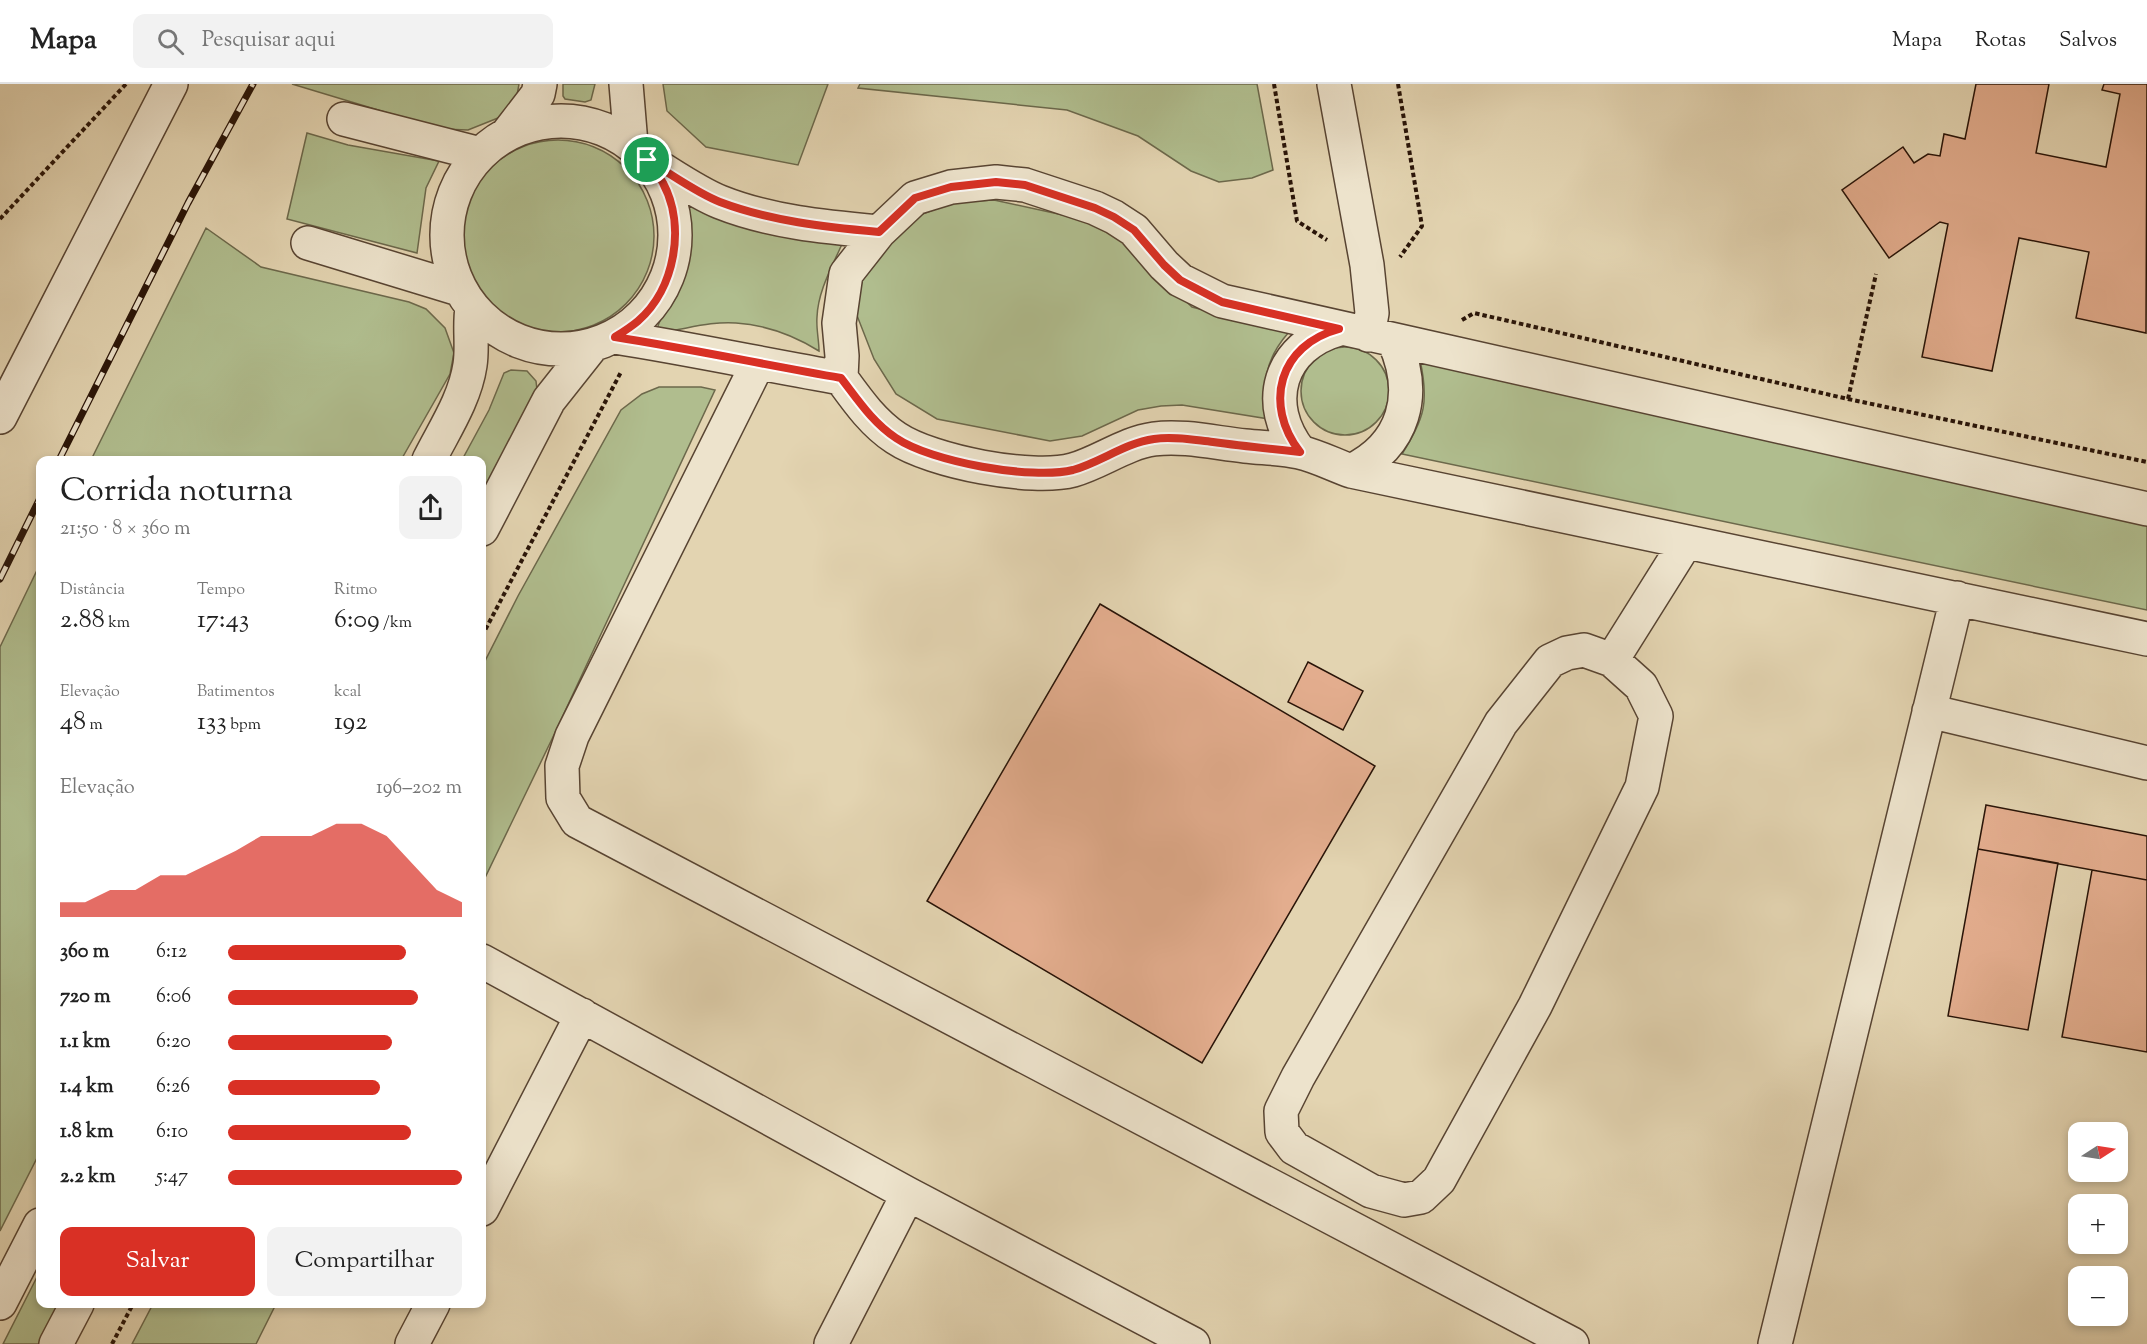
<!DOCTYPE html>
<html lang="pt">
<head>
<meta charset="utf-8">
<style>
  body { margin:0; font-family:"Sorts Mill Goudy",serif; background:#f2f2f2; color:#222; height:100vh; display:flex; flex-direction:column; font-size:22px; white-space:nowrap }
  * { box-sizing:border-box; margin:0 }
  p { font-size:20px; color:#767676 }
  .icon { flex:none; width:33px; height:33px; fill:none; stroke:currentColor; stroke-width:2; stroke-linecap:round; stroke-linejoin:round }
  .map { position:relative; flex:1; overflow:hidden }
  .side { position:absolute; left:36px; top:372px; width:450px; height:852px; display:flex; flex-direction:column; background:#fff; border-radius:12px; box-shadow:0 3px 9px #0003 }
  .side>* { flex:none }
  .needle { width:39px; rotate:78deg }
  .controls { position:absolute; left:2068px; top:1038px; display:grid; gap:12px }
  .controls a { display:grid; place-items:center; width:60px; height:60px; border-radius:12px; background:#fff; box-shadow:0 3px 9px #0003; font-size:30px }
  .pin { position:absolute; display:grid; place-items:center; width:51px; height:51px; color:#fff; margin:-26px; border:3px solid #fff; border-radius:50%; box-shadow:0 2px 6px #0007 }
  .round { display:grid; place-items:center; flex:none; width:63px; height:63px; border-radius:12px; background:#f2f2f2 }
  .summary { display:flex; align-items:center; justify-content:space-between; height:102px; padding:0 24px }
  h1 { font-size:33px; font-weight:600; line-height:45px }
  .metrics { display:grid; grid-template-columns:repeat(3,1fr); gap:9px; height:102px; padding:6px 24px }
  .metrics div { display:grid; align-content:center }
  .metrics b { font-size:26px; font-weight:600 }
  .metrics small { font-size:16px; font-weight:400 }
  .metrics p { font-size:16px }
  .chart { height:168px; padding:12px 24px }
  .chart p { display:flex; justify-content:space-between }
  .chart svg { width:100%; height:108px; margin-top:6px; fill:#d93025; opacity:.7 }
  .button { display:flex; gap:12px; margin-top:auto; padding:12px 24px }
  .button a { flex:1; height:69px; border-radius:12px; background:#d93025; color:#fff; font-size:24px; font-weight:600; line-height:69px; text-align:center }
  .button a+a { background:#f2f2f2; color:#222 }
  ul { padding:0 24px; list-style:none; font-size:20px }
  li { display:grid; grid-template-columns:96px 72px 1fr; align-items:center; height:45px }
  li i { height:15px; border-radius:8px; background:#d93025 }
  header { display:flex; align-items:center; gap:36px; box-sizing:border-box; height:84px; padding:0 30px; background:#fff; border-bottom:2px solid #e0e0e0 }
  header strong { font-size:28px }
  nav { display:flex; gap:33px; margin-inline-start:auto; font-size:21px }
  .search { width:420px; height:54px; background:#f2f2f2; display:flex; align-items:center; gap:15px; box-sizing:border-box; padding:0 21px; border-radius:12px; color:#767676; font-size:22px }
  .map>svg:first-child { display:block }
  .green { fill:#b0bd8e; stroke:#6c684b; stroke-width:1.5 }
  .building { fill:#e3ad8e; stroke:#291408; stroke-width:1.5 }
  .lines { fill:none; stroke-linecap:round; stroke-linejoin:round }
  .minor-casing { stroke:#584432; stroke-width:36 }
  .path { stroke:#291408; stroke-width:4; stroke-dasharray:4.5 3; stroke-linecap:butt }
  .minor { stroke:#ede3cc; stroke-width:33 }
  .rail-casing { stroke:#291408; stroke-width:7 }
  .rail { stroke:#ede3cc; stroke-width:4.5; stroke-dasharray:14; stroke-linecap:butt }
  .route-casing { stroke:#fff; stroke-width:12 }
  .route { stroke:#d93025; stroke-width:8 }
</style>
</head>
<body>
<header>
<strong>Mapa</strong>
<div class="search"><svg class="icon" aria-label="search" viewBox="0 0 24 24"><circle cx="10" cy="10" r="6"/><path d="M15 15l6 6"/></svg>Pesquisar aqui</div>
<nav><a>Mapa</a><a>Rotas</a><a>Salvos</a></nav>
</header>
<div class="map">
<svg width="2147" height="1260" viewBox="0 0 2147 1260">
  <rect width="100%" height="100%" fill="#e3d4b1"/>
  <filter id="stains"><feTurbulence type="fractalNoise" baseFrequency=".00333" numOctaves="4"/><feColorMatrix values="0 0 0 0 .2 0 0 0 0 .09 0 0 0 0 .02 0 0 0 .5 -.17"/></filter>
  <radialGradient id="worn" r=".72"><stop offset=".6" stop-color="#630" stop-opacity="0"/><stop offset="1" stop-color="#630" stop-opacity=".3"/></radialGradient>
  <path class="green" d="M292 0H519L516 17 509 27 498 34 468 46 441 45Z
    M563 0H595L591 16 585 18 565 15 563 12Z
    M663 0H828L798 81 706 63 667 27Z
    M860 0H1257L1273 86 1252 94 1219 98 1191 87 1138 52 1067 26 858 4Z
    M307 49 348 61 439 77 426 104 417 169 287 135Z
    M462 152a96 96 0 1 1 192 0a96 96 0 1 1-192 0Z
    M994 116 1095 138 1127 161 1192 223 1289 248C1264 276 1262 300 1269 335L1182 321 1161 322 1138 326 1082 352 1050 357 937 335 896 310 874 275 856 229 864 186 891 153 920 131 954 118Z
    M686 119 799 155 842 160C832 183 818 207 817 233 816 245 819 256 819 267 795 252 765 241 736 239 712 237 686 245 663 248L657 246C659 234 667 224 673 212 689 182 691 153 684 120Z
    M206 144 261 183 409 218 426 225 445 244 454 269 450 290 401 376H91Z
    M1301 307a44 44 0 1 1 88 0a44 44 0 1 1-88 0Z
    M1420 276 2147 439V526L1402 370C1425 334 1429 317 1420 276Z
    M511 286 527 287 536 297 537 306 482 413V376H462L489 326 504 289Z
    M659 303H701L715 306 552 655 482 800V583L518 512 621 326 642 310Z
    M40 480V1068L0 1147V563Z
    M40 1187V1220H60L39 1260H3Z
    M153 1220H276L256 1260H132Z"/>
  <path class="building" d="M1976 0H2049L2036 69 2106 83 2120 10 2102 6 2104 0H2147L2146 249 2076 234 2089 168 2019 154 1992 287 1922 273 1948 140 1940 138 1889 174 1842 106 1903 63 1914 79 1928 70 1940 72 1944 50 1965 55Z
    M1100 520 1375 682 1202 979 927 817Z
    M1308 578 1363 607 1343 646 1288 618Z
    M1986 721 2147 752V796L1978 765Z
    M1978 765 2058 779 2028 946 1948 932Z
    M2092 786 2147 796V968L2062 953Z"/>
  <g class="lines">
    <g class="minor-casing">
      <path id="minor" d="M626 0 631 60
        M1334 0 1367 181 1372 229 1368 251
        M344 35 480 70
        M447 151a114 114 0 1 1 228 0a114 114 0 1 1-228 0Z
        M508 49 538 10 540 0
        M647 76C669 89 697 109 720 118 770 138 825 143 879 148L915 114 951 103 996 98 1025 101 1095 124 1114 133 1134 146 1164 181 1180 196 1222 217 2147 425
        M308 159 459 205
        M615 253C691 265 766 281 841 294 857 316 873 339 896 354 932 378 1032 397 1073 386 1101 378 1125 359 1154 355 1183 351 1216 359 1245 362 1263 364 1282 364 1299 368 1317 372 1334 381 1351 387L2147 555
        M758 279 572 652 562 682 563 714 577 737 1572 1260
        M841 294 842 272 839 239 846 190 879 148
        M0 333 171 0
        M1300 368C1262 320 1279 262 1339 245
        M429 376C444 346 465 315 470 281 473 261 469 243 472 224
        M1351 387C1405 361 1418 310 1394 257
        M482 445 549 316 591 263
        M1612 576 1584 566 1567 569 1550 577 1501 639 1298 993 1281 1027 1282 1048 1294 1064 1371 1107 1404 1116 1421 1113 1439 1096 1535 922 1642 703 1656 632 1641 602 1612 576 1686 458
        M1929 627 2147 679
        M482 877 908 1110 1193 1260
        M482 1125 582 931
        M0 1219 40 1141
        M56 1260 77 1220
        M412 1260 433 1220
        M831 1260 908 1110
        M1775 1260 1957 514"/>
    </g>
    <path class="path" d="M1274 0 1297 137 1327 156
      M1398 0 1422 142 1400 173
      M0 135 126 0
      M1462 236 1474 229 1848 315 2147 378
      M1848 315 1876 190
      M482 552 621 288
      M112 1260 133 1220"/>
    <use href="#minor" class="minor"/>
    <g class="rail-casing">
      <path id="rail" d="M59 376 188 119 253 0
        M0 495 40 414"/>
    </g>
    <use href="#rail" class="rail"/>
  </g>
  <g class="lines">
    <g class="route-casing">
      <path id="route" d="M647 76C668 88 698 110 720 118 770 137 825 143 879 148L915 114 951 103 996 98 1025 101 1095 124 1114 133 1134 146 1164 181 1180 196 1222 218 1339 245C1279 261 1263 320 1300 368 1271 365 1242 362 1213 358 1194 356 1173 352 1154 355 1125 359 1101 378 1073 386 1032 396 931 378 896 354 873 339 858 316 841 294 766 281 691 265 615 253 623 248 631 243 638 237 675 205 686 142 663 99 659 91 653 84 647 76Z"/>
    </g>
    <use href="#route" class="route"/>
  </g>
  <rect width="100%" height="100%" filter="url(#stains)"/>
  <rect width="100%" height="100%" fill="url(#worn)"/>
</svg>
<div class="controls">
<a><svg class="needle" viewBox="-14 -14 28 28"><path d="M0-13l5 13h-10z" fill="#e53935"/><path d="M0 13l5-13h-10z" fill="#767676"/></svg></a>
<a>+</a>
<a>−</a>
</div>
<div class="pin" style="left:647px;top:76px;background:#1e9e55"><svg class="icon" aria-label="arrive" viewBox="0 0 24 24"><path d="M6 21V4h12l-3 4 3 4H6"/></svg></div>
<section class="side">
<div class="summary"><div><h1>Corrida noturna</h1><p>21:50 · 8 × 360 m</p></div><a class="round"><svg class="icon" aria-label="share" viewBox="0 0 24 24"><path d="M12 15V3M7 8l5-5 5 5M5 13v7h14v-7"/></svg></a></div>
<div class="metrics">
<div><p>Distância</p><b>2.88<small> km</small></b></div>
<div><p>Tempo</p><b>17:43</b></div>
<div><p>Ritmo</p><b>6:09<small> /km</small></b></div>
</div>
<div class="metrics">
<div><p>Elevação</p><b>48<small> m</small></b></div>
<div><p>Batimentos</p><b>133<small> bpm</small></b></div>
<div><p>kcal</p><b>192</b></div>
</div>
<div class="chart"><p><span>Elevação</span>196–202 m</p>
<svg viewBox="0 0 160 44" preserveAspectRatio="none"><path d="M0 44V38L10 38L20 33L30 33L40 27L50 27L60 22L70 17L80 11L90 11L100 11L110 6L120 6L130 11L140 22L150 33L160 38V44z"/></svg>
</div>
<ul>
<li><b>360 m</b>6:12<i style="width:76%"></i></li>
<li><b>720 m</b>6:06<i style="width:81%"></i></li>
<li><b>1.1 km</b>6:20<i style="width:70%"></i></li>
<li><b>1.4 km</b>6:26<i style="width:65%"></i></li>
<li><b>1.8 km</b>6:10<i style="width:78%"></i></li>
<li><b>2.2 km</b>5:47<i style="width:100%"></i></li>
</ul>
<div class="button"><a>Salvar</a><a>Compartilhar</a></div>
</section>
</div>
</body>
</html>
